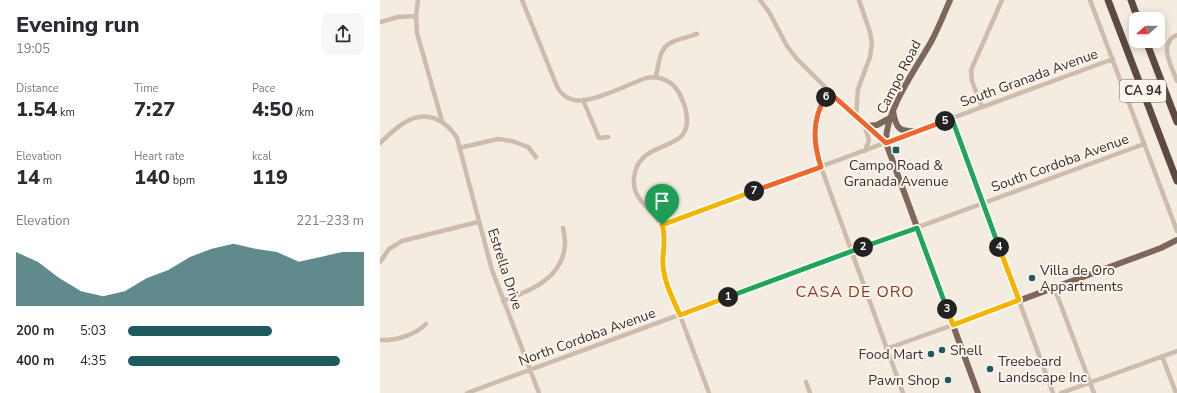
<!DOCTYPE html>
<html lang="en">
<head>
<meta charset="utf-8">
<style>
  body { margin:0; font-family:"Nunito Sans",sans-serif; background:#f7f7f7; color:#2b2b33; height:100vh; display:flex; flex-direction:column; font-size:15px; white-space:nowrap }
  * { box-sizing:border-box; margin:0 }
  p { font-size:13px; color:#7c7c81 }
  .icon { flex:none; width:22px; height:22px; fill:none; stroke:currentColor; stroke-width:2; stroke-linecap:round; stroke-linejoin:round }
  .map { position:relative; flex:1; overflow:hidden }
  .side { display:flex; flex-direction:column; background:#fff; width:380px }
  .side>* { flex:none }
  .needle { width:26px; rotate:249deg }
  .tools { position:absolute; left:749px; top:12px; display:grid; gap:8px }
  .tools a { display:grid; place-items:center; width:36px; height:36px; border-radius:8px; background:#fff; box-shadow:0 2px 10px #0003; font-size:20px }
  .pin { position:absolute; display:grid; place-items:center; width:34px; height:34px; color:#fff; margin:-41px -17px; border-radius:50% 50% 50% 0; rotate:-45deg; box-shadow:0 0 4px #0007 }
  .pin .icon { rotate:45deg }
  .km { position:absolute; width:20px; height:20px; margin:-10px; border-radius:50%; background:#222; color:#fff; font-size:11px; line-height:20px; text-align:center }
  .round { display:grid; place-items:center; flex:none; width:42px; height:42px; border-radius:8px; background:#f7f7f7 }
  .head { display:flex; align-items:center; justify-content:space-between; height:68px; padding:0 16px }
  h1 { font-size:22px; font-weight:800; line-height:30px }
  .figures { display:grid; grid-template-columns:repeat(3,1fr); gap:6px; height:68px; padding:4px 16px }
  .figures div { display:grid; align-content:center }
  .figures b { font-size:20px; font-weight:800 }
  .figures small { font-size:11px; font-weight:400 }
  .figures p { font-size:11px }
  .chart { height:112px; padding:8px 16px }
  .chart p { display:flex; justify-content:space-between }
  .chart svg { width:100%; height:72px; margin-top:4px; fill:#1f5a5e; opacity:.7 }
  ul { padding:0 16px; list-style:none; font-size:13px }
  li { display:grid; grid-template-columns:64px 48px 1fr; align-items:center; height:30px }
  li i { height:10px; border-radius:5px; background:#1f5a5e }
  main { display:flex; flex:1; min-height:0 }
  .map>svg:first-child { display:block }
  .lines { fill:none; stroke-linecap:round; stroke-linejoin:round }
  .minor { stroke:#cdbbac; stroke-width:4.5 }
  .major { stroke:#7d675c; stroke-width:6 }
  .highway { stroke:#5c4a42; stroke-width:7 }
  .split-1-casing { stroke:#fff; stroke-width:8 }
  .split-2-casing { stroke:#fff; stroke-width:8 }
  .split-3-casing { stroke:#fff; stroke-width:8 }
  .split-4-casing { stroke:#fff; stroke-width:8 }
  .split-5-casing { stroke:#fff; stroke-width:8 }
  .split-6-casing { stroke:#fff; stroke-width:8 }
  .split-7-casing { stroke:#fff; stroke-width:8 }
  .split-8-casing { stroke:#fff; stroke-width:8 }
  .split-1 { stroke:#f5b400; stroke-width:5 }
  .split-2 { stroke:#22a559; stroke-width:5 }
  .split-3 { stroke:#22a559; stroke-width:5 }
  .split-4 { stroke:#f5b400; stroke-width:5 }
  .split-5 { stroke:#22a559; stroke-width:5 }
  .split-6 { stroke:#f0652b; stroke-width:5 }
  .split-7 { stroke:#f0652b; stroke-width:5 }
  .split-8 { stroke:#f5b400; stroke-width:5 }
  .poi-dot { fill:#1f5a5e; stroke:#fbf5ee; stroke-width:1.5 }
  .labels { text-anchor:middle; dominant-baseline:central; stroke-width:4; stroke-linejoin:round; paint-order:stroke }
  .shield { fill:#fbf5ee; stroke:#756b66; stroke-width:1 }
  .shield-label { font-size:13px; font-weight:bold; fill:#3b302b }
  .street-label { font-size:14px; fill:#3b302b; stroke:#fbf5ee }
  .poi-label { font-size:14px; fill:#3b302b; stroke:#fbf5ee; text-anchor:start }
  .quarter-label { font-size:16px; letter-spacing:1px; fill:#8c3b22; stroke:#fbf5ee }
</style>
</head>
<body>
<main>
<section class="side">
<div class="head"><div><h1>Evening run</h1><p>19:05</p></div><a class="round"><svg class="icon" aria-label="share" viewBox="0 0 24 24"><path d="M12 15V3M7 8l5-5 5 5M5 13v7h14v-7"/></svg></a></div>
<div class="figures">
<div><p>Distance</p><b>1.54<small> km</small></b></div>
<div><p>Time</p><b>7:27</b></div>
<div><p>Pace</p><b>4:50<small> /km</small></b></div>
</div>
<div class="figures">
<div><p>Elevation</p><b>14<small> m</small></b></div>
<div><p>Heart rate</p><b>140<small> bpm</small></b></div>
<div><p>kcal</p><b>119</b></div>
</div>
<div class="chart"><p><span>Elevation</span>221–233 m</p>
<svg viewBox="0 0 160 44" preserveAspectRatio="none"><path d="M0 44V11L10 17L20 27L30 35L40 38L50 35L60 27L70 22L80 14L90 9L100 6L110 9L120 11L130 17L140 14L150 11L160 11V44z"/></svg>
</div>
<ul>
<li><b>200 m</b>5:03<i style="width:61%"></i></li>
<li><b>400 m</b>4:35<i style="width:90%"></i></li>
</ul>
</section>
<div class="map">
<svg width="797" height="393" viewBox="0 0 797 393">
  <rect width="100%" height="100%" fill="#f4ebe1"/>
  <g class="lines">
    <path class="minor" d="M38 0 36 16 37 33 62 121
      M142 0 176 84C179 92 185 98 194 100 211 104 249 84 266 78 275 76 284 78 292 84 299 90 302 98 305 107 319 158 258 134 254 178 252 203 274 207 282 227 289 242 281 259 285 275L329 393
      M380 0 389 12 407 46 417 59 457 99 506 143
      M710 0 797 231
      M0 22 18 17 36 16
      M797 35C777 43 792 67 797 81
      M276 77C282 42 283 44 317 34
      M449 92C434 111 432 134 437 156L523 393
      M203 100 219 138 228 137
      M602 107 592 81 591 70 622 0
      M476 117 478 89 490 57 492 43 490 32 479 0
      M572 119 673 393
      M485 127 489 140 485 151
      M0 143C8 136 15 128 24 123 45 109 65 119 77 138L112 270 159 393
      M79 148 118 139 132 141 148 147 156 157
      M282 225 733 59
      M0 262 9 249 22 241 98 222
      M674 287 714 393
      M123 301C150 291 184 278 185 243 185 238 184 233 183 228
      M0 340C15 341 35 335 46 324
      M506 349 573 325
      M782 356 796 393
      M426 382 430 393
      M87 393 764 144
      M681 393 797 351"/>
    <path class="major" d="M570 0C564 14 558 29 551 42 535 70 505 111 506 143L598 393
      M513 111C516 130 520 132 538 131
      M486 126 497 125 510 118
      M573 325 781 248 797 240"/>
    <path class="highway" d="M728 0 797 181
      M751 0 758 19
      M766 41 797 122"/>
  </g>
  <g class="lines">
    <g class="split-1-casing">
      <path id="split-1" d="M282 225C287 239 282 251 283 265 284 282 293 299 300 315L348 297"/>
    </g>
    <g class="split-2-casing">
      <path id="split-2" d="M348 297 483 247"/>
    </g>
    <g class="split-3-casing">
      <path id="split-3" d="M483 247 537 228 567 309"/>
    </g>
    <g class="split-4-casing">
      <path id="split-4" d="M567 309 573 325 639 300 619 247"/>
    </g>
    <g class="split-5-casing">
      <path id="split-5" d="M565 121 572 119 619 247"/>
    </g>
    <g class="split-6-casing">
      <path id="split-6" d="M446 97 449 92 506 143 565 121"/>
    </g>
    <g class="split-7-casing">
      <path id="split-7" d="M374 191 441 167C433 143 431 119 446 97"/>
    </g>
    <g class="split-8-casing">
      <path id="split-8" d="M282 225 374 191"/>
    </g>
    <use href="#split-1" class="split-1"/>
    <use href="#split-2" class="split-2"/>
    <use href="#split-3" class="split-3"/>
    <use href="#split-4" class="split-4"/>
    <use href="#split-5" class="split-5"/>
    <use href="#split-6" class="split-6"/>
    <use href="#split-7" class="split-7"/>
    <use href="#split-8" class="split-8"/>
  </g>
  <g class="poi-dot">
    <rect x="512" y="146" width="8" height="8" rx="2"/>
    <circle cx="652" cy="278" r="4"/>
    <circle cx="562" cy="350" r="4"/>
    <circle cx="551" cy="354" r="4"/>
    <circle cx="610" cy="369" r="4"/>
    <circle cx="568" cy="380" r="4"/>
  </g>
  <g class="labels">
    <rect class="shield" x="740" y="80" width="46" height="22" rx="3"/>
    <g class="shield-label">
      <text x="763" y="91">CA 94</text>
    </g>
    <g class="street-label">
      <text transform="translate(519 77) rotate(-63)">Campo Road</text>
      <text transform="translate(649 78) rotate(-20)">South Granada Avenue</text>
      <text transform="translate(680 163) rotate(-20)">South Cordoba Avenue</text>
      <text transform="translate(125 269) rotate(72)">Estrella Drive</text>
      <text transform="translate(207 337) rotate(-20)">North Cordoba Avenue</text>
    </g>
    <g class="poi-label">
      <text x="516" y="165" text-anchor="middle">Campo Road &amp;<tspan x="516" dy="16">Granada Avenue</tspan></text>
      <text x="660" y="270">Villa de Oro<tspan x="660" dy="16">Appartments</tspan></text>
      <text x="570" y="350">Shell</text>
      <text x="543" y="354" text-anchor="end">Food Mart</text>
      <text x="618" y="361">Treebeard<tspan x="618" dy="16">Landscape Inc</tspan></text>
      <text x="560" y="380" text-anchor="end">Pawn Shop</text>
    </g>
    <g class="quarter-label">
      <text x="475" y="292">CASA DE ORO</text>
    </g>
  </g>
</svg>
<div class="tools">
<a><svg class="needle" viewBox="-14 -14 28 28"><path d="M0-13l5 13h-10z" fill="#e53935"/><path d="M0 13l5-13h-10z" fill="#7c7c81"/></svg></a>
</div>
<div class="pin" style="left:282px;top:225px;background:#1e9e55"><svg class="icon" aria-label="arrive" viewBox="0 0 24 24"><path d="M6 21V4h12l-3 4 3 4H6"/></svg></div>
<b class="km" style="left:348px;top:297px">1</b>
<b class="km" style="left:483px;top:247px">2</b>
<b class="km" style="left:567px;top:309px">3</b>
<b class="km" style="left:619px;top:247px">4</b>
<b class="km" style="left:565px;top:121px">5</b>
<b class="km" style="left:446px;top:97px">6</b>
<b class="km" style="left:374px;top:191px">7</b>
</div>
</main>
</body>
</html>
